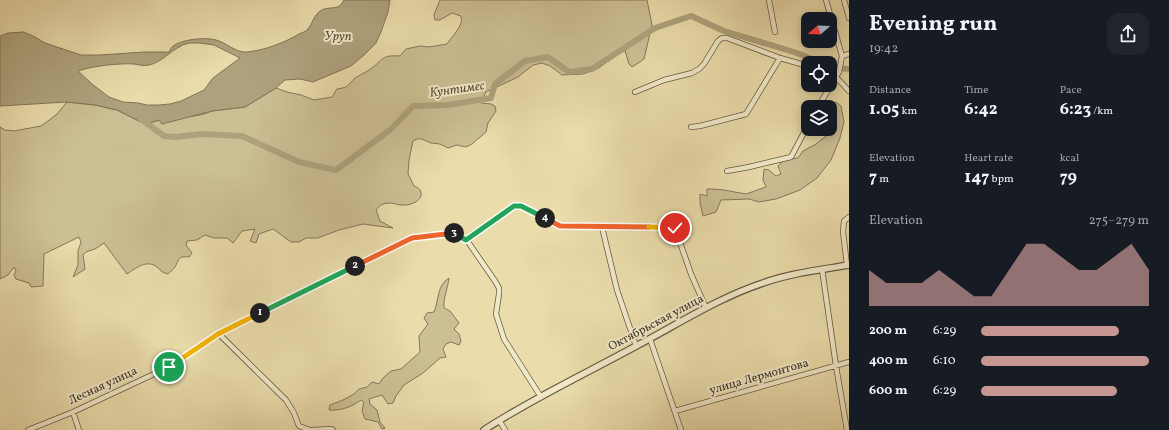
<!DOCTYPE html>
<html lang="en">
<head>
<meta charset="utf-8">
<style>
  body { margin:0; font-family:Vollkorn,serif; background:#20242c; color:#f1f3f6; height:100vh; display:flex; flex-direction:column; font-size:15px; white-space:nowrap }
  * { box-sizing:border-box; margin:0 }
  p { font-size:13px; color:#9ea1a6 }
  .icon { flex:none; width:22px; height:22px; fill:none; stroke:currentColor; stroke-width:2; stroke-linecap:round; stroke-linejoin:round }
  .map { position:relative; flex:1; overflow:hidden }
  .details { display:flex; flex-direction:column; background:#171b24; width:320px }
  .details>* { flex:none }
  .needle { width:26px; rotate:251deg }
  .controls { position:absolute; left:801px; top:12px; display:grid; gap:8px }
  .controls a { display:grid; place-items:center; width:36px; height:36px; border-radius:8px; background:#171b24; box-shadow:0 2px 10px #0003; font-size:20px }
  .pin { position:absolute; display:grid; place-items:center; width:34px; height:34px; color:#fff; margin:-17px; border:2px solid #fff; border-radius:50%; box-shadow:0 1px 4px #0007 }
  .km { position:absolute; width:20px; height:20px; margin:-10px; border-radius:50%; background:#222; color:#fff; font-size:11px; line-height:20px; text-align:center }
  .round { display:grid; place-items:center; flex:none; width:42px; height:42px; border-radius:12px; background:#20242c }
  .summary { display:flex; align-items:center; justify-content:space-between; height:68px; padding:0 20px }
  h1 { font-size:22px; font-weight:700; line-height:30px }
  .metrics { display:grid; grid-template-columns:repeat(3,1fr); gap:6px; height:68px; padding:4px 20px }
  .metrics div { display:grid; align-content:center }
  .metrics b { font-size:17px; font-weight:700 }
  .metrics small { font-size:11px; font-weight:400 }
  .metrics p { font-size:11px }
  .chart { height:112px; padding:8px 20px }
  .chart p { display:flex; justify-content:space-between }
  .chart svg { width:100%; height:72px; margin-top:4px; fill:#c59692; opacity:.7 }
  ul { padding:0 20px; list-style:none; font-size:13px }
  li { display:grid; grid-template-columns:64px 48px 1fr; align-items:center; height:30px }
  li i { height:10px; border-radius:5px; background:#c59692 }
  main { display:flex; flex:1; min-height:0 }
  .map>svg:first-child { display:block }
  .green { fill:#ccbf94; stroke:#83785c }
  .water { fill:#aea27d; stroke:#807459; fill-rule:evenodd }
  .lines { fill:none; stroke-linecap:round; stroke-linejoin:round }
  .river { stroke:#aea27d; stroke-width:6 }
  .minor-casing { stroke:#665b45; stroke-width:6 }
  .tertiary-casing { stroke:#665b45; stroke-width:8 }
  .minor { stroke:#f1e8c8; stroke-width:4.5 }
  .tertiary { stroke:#f1e8c8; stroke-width:5.5 }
  .split-1-casing { stroke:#fff; stroke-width:8 }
  .split-2-casing { stroke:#fff; stroke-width:8 }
  .split-3-casing { stroke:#fff; stroke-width:8 }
  .split-4-casing { stroke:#fff; stroke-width:8 }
  .split-5-casing { stroke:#fff; stroke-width:8 }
  .split-6-casing { stroke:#fff; stroke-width:8 }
  .split-1 { stroke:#f5b400; stroke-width:5 }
  .split-2 { stroke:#22a559; stroke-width:5 }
  .split-3 { stroke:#f0652b; stroke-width:5 }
  .split-4 { stroke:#22a559; stroke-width:5 }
  .split-5 { stroke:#f0652b; stroke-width:5 }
  .split-6 { stroke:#f5b400; stroke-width:5 }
  .labels { text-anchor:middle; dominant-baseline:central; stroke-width:4; stroke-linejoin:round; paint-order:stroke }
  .street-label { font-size:12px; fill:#3a3023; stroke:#f1e8c8 }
  .water-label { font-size:13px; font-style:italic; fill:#574c3a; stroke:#f1e8c8 }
</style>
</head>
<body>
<main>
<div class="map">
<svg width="849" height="430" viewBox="0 0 849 430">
  <rect width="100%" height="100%" fill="#eadcab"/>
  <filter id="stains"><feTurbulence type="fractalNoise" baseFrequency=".005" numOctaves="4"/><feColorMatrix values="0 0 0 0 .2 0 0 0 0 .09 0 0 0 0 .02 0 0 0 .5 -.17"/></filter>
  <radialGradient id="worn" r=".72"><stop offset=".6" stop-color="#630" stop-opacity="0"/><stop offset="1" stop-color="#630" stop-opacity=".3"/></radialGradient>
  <path class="green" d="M440 0H647L652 25 644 59 640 62 632 67 629 64 625 51 620 52 599 68 583 74 562 75 550 66 542 63 533 65 518 77 486 92 481 103 491 104 495 106 496 111 488 123 486 132 472 144 466 147 457 145 448 148 440 144 431 143 422 139H417L413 141 409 160 408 174 414 186C417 187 420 189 421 192 423 200 412 205 405 205 398 206 391 201 383 204 380 205 378 208 376 210L380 221 393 228 363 224 339 230 318 238H306L299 242H291L273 229 259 234 256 243 250 241 255 229 242 231 233 243 227 238H214L205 235 197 240 187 241 186 245 192 253 189 257C178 256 180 258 175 267 173 270 170 272 168 274 163 273 161 271 157 267 147 259 136 268 127 274L104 243 95 249 86 252 83 255 85 269 73 277 78 265V251L81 242 79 237 44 254 43 286 31 287 29 283 16 279 14 275 16 271 14 267 8 275 0 279V127L5 130 14 131 41 126 56 115 67 102 95 105 117 110 145 124C150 123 155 121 160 120 177 117 197 118 212 111L245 107 276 88 287 92 301 95 314 100 332 97 337 89C350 87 346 86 355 78 361 74 367 72 372 68 385 58 382 55 400 56L406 49 420 46 429 47 447 44C452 36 464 26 461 16L452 13 440 20H435L434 15Z
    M836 102 841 106 844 122 840 138 831 160 817 178 800 190 776 199 759 202 749 199 721 200 716 212 703 216 700 203V194L707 196V189H712L724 190 746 194 766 187 763 180 764 169 769 170 776 176 781 174 778 166C784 159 790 159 798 158L803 151 816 144 826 136 833 124 832 105Z
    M449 278C448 288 443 298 444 308L450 311 459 323 454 329 459 334 461 341 459 345 451 342 446 344 443 349 446 357 440 358 423 373 404 385 396 396 393 403 388 404 382 395 369 399 370 404 377 410 380 422 385 428 382 429 378 422 365 419 362 411 364 402 361 400C352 407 340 411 329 410L330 405 343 400 354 394 359 389 367 387 372 382 379 384 383 378 391 371 401 369 420 352 419 336 428 324 424 318 427 313 434 312C439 300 437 285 449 278Z"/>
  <path class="water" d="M344 0H390L388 12 381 32 376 43 363 56 351 66 313 82 300 79 285 80 276 88 245 107 212 111 162 124 159 120 145 124 117 110 95 105 67 102 0 106V36L8 33 24 32 35 37 45 43 81 55H100L144 52H169C170 50 171 48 172 47 180 39 206 37 216 40 227 43 236 53 247 52 265 50 284 43 299 34 301 33 305 32 307 30 312 25 313 17 319 12 328 4 338 13 344 0ZM190 43H200L214 45 240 58 213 78 204 90 181 101 170 104 159 105H147L138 103 123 102 109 97 92 84 78 71C91 66 120 63 134 64 139 65 144 66 149 65 162 62 169 52 181 46 183 44 187 44 190 43Z"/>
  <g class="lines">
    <path class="river" d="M830 65 838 68 849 69
      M141 119 164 136 176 137 202 134 242 136 299 162 336 170 391 129 413 106 448 105 491 98 495 84 525 61 548 57 569 72 592 69 655 28 691 16 724 31 794 52 823 63"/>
    <g class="minor-casing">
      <path id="minor" d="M769 0 775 32
        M844 0 849 18
        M842 56 849 54
        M830 73 836 77 849 91
        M635 92 664 80 692 73 699 69 704 64 718 41 722 38H727L780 58 808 66
        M818 107 839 72 842 56 826 0
        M691 127 700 126 746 114 780 58
        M727 171 749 167 791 157 808 125
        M602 227 617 290 636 346
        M466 239 495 281 499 288V294L496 314 504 339 541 397
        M847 265 843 232 844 221 849 217
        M822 269 836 366 847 430
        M219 334 286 400 294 413 299 426 310 430
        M650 339 681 430
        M675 411 849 362
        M73 412 79 430
        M499 420 505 430
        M28 430 73 412 169 367 219 334 412 238 455 233 466 239 514 206H521L560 226 675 228 691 274 706 308
        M312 430 331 429 333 430"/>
    </g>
    <g class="tertiary-casing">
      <path id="tertiary" d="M484 430C533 398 587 373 638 345 678 324 720 297 763 283 791 273 820 270 849 265"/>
    </g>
    <use href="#minor" class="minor"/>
    <use href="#tertiary" class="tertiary"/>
  </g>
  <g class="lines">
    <g class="split-1-casing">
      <path id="split-1" d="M169 367 218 334 260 313"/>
    </g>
    <g class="split-2-casing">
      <path id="split-2" d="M260 313 355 266"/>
    </g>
    <g class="split-3-casing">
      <path id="split-3" d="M355 266 412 238 454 233"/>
    </g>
    <g class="split-4-casing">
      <path id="split-4" d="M454 233 466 240 514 206H521L545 218"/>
    </g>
    <g class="split-5-casing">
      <path id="split-5" d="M545 218 560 226 649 227"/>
    </g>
    <g class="split-6-casing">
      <path id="split-6" d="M649 227 675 228"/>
    </g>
    <use href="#split-1" class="split-1"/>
    <use href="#split-2" class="split-2"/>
    <use href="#split-3" class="split-3"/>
    <use href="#split-4" class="split-4"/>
    <use href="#split-5" class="split-5"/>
    <use href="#split-6" class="split-6"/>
  </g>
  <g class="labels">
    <g class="street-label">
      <text transform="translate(656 323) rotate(-28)">Октябрьская улица</text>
      <text transform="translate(759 377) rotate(-16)">улица Лермонтова</text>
      <text transform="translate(103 386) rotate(-25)">Лесная улица</text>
    </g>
    <g class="water-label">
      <text x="338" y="37">Уруп</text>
      <text transform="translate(457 90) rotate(-8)">Кунтимес</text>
    </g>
  </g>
  <rect width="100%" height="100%" filter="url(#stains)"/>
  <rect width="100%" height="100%" fill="url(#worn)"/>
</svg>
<div class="controls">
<a><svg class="needle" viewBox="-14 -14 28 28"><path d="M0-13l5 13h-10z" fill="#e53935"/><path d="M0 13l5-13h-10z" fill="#9ea1a6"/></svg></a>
<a><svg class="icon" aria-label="locate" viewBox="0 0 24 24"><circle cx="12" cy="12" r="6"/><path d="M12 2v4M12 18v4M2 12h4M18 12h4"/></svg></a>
<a><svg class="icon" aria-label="layers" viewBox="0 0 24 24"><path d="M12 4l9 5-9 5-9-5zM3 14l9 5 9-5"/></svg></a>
</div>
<div class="pin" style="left:169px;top:367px;background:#1e9e55"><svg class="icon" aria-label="arrive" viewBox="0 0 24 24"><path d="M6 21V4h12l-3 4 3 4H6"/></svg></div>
<div class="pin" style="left:675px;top:228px;background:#d93025"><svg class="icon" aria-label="check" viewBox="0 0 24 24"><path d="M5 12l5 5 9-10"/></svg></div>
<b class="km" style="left:260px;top:313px">1</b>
<b class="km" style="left:355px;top:266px">2</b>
<b class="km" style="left:454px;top:233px">3</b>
<b class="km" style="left:545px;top:218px">4</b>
</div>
<section class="details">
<div class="summary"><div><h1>Evening run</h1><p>19:42</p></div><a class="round"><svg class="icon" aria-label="share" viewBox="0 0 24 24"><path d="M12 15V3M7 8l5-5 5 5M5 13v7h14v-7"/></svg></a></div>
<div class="metrics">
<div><p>Distance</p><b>1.05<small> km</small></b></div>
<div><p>Time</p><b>6:42</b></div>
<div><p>Pace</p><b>6:23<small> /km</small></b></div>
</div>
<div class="metrics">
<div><p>Elevation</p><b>7<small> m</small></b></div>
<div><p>Heart rate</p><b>147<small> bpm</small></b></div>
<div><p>kcal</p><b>79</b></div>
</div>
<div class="chart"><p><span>Elevation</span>275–279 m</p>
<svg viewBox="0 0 160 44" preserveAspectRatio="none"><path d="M0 44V22L10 30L20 30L30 30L40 22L50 30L60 38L70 38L80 22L90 6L100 6L110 14L120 22L130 22L140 14L150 6L160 22V44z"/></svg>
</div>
<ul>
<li><b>200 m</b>6:29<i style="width:82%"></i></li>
<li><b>400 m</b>6:10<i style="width:100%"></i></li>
<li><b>600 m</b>6:29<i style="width:81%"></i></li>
</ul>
</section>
</main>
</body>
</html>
